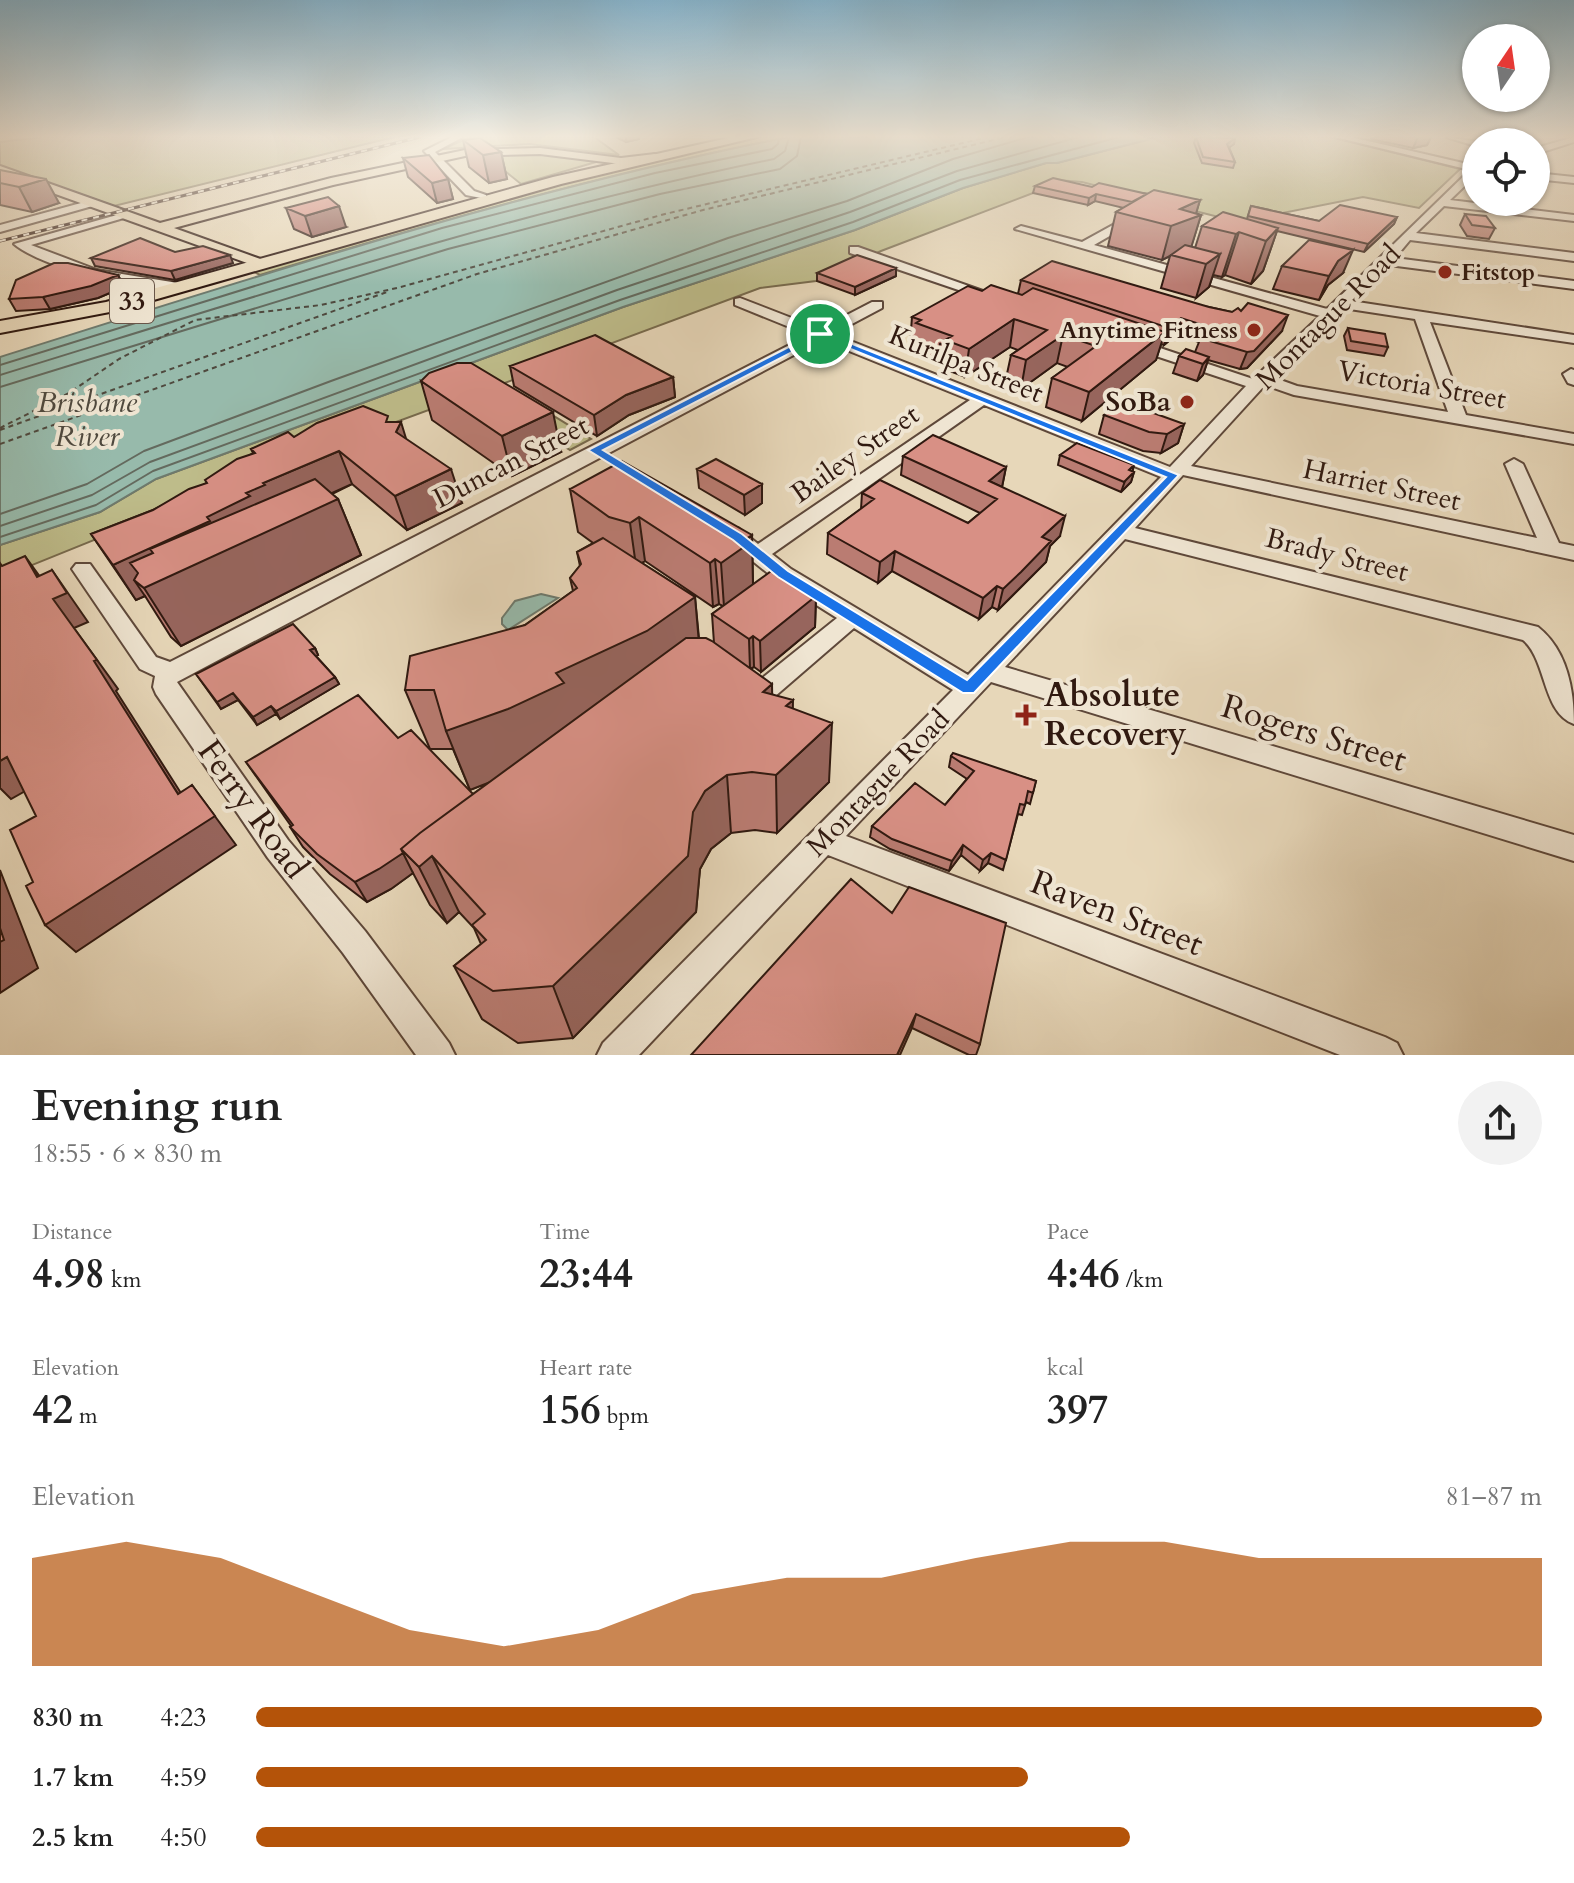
<!DOCTYPE html>
<html lang="en">
<head>
<meta charset="utf-8">
<style>
  body { margin:0; font-family:Cardo,serif; background:#f2f2f2; color:#222; height:100vh; display:flex; flex-direction:column; font-size:30px; white-space:nowrap }
  * { box-sizing:border-box; margin:0 }
  p { font-size:26px; color:#767676 }
  .icon { flex:none; width:44px; height:44px; fill:none; stroke:currentColor; stroke-width:2; stroke-linecap:round; stroke-linejoin:round }
  .map { position:relative; height:1055px; overflow:hidden }
  .drawer { display:flex; flex-direction:column; background:#fff; flex:1 }
  .drawer>* { flex:none }
  .needle { width:52px; rotate:13deg }
  .fabs { position:absolute; left:1462px; top:24px; display:grid; gap:16px }
  .fabs a { display:grid; place-items:center; width:88px; height:88px; border-radius:50%; background:#fff; box-shadow:0 2px 6px #0004; font-size:40px }
  .pin { position:absolute; display:grid; place-items:center; width:68px; height:68px; color:#fff; margin:-34px; border:4px solid #fff; border-radius:50%; box-shadow:0 2px 8px #0007 }
  .round { display:grid; place-items:center; flex:none; width:84px; height:84px; border-radius:42px; background:#f2f2f2 }
  .head { display:flex; align-items:center; justify-content:space-between; height:136px; padding:0 32px }
  h1 { font-size:44px; font-weight:600; line-height:60px }
  .stats { display:grid; grid-template-columns:repeat(3,1fr); gap:12px; height:136px; padding:8px 32px }
  .stats div { display:grid; align-content:center }
  .stats b { font-size:40px; font-weight:600 }
  .stats small { font-size:22px; font-weight:400 }
  .stats p { font-size:22px }
  .chart { height:224px; padding:16px 32px }
  .chart p { display:flex; justify-content:space-between }
  .chart svg { width:100%; height:144px; margin-top:8px; fill:#b45309; opacity:.7 }
  ul { padding:0 32px; list-style:none; font-size:26px }
  li { display:grid; grid-template-columns:128px 96px 1fr; align-items:center; height:60px }
  li i { height:20px; border-radius:10px; background:#b45309 }
  .map>svg:first-child { display:block }
  .green { fill:#bebc8a; stroke:#776a4d; stroke-width:2 }
  .water { fill:#97baab; stroke:#6e7a6d; stroke-width:2 }
  .lines { fill:none; stroke-linecap:round; stroke-linejoin:round }
  .shore { stroke:#646a5e; stroke-width:2 }
  .ferry { stroke:#4f493e; stroke-width:2; stroke-dasharray:5 4; stroke-linecap:butt }
  .minor-casing { stroke:#5e483a; stroke-width:4 }
  .major-casing { stroke:#301910; stroke-width:4 }
  .highway-casing { stroke:#301910; stroke-width:4 }
  .minor { fill:#efe5d2; fill-rule:evenodd }
  .major { fill:#e7d7b9; fill-rule:evenodd }
  .highway { fill:#e7d7b9; fill-rule:evenodd }
  .rail-casing { stroke:#301910; stroke-width:3 }
  .rail { stroke:#efe5d2; stroke-width:2; stroke-dasharray:6; stroke-linecap:butt }
  .wall { fill:#ba7c72; stroke:#301910; stroke-width:2; fill-rule:evenodd }
  .shaded-wall { fill:#97655d; stroke:#301910; stroke-width:2 }
  .building { fill:#d89085; stroke:#301910; stroke-width:2 }
  .route { fill:#1a73e8; stroke:#fff; stroke-width:2; fill-rule:evenodd }
  .poi-dot { fill:#8f2418; stroke:#efe5d2; stroke-width:3 }
  .labels { text-anchor:middle; dominant-baseline:central; stroke-width:8; stroke-linejoin:round; paint-order:stroke }
  .far-poi-label { font-size:24px; font-weight:bold; fill:#301910; stroke:#efe5d2; text-anchor:start }
  .shield { fill:#efe5d2; stroke:#69564a; stroke-width:2 }
  .shield-label { font-size:26px; font-weight:bold; fill:#301910 }
  .street-label { font-size:28px; fill:#301910; stroke:#efe5d2 }
  .poi-label { font-size:28px; font-weight:bold; fill:#301910; stroke:#efe5d2; text-anchor:end }
  .water-label { font-size:30px; font-style:italic; fill:#4f493e; stroke:#efe5d2 }
  .near-poi-label { font-size:34px; font-weight:bold; fill:#301910; stroke:#efe5d2; text-anchor:start }
  .near-street-label { font-size:34px; fill:#301910; stroke:#efe5d2 }
</style>
</head>
<body>
<div class="map">
<svg width="1574" height="1055" viewBox="0 0 1574 1055">
  <rect width="100%" height="100%" fill="#e7d7b9"/>
  <filter id="stains"><feTurbulence type="fractalNoise" baseFrequency=".0025" numOctaves="4"/><feColorMatrix values="0 0 0 0 .2 0 0 0 0 .09 0 0 0 0 .02 0 0 0 .5 -.17"/></filter>
  <radialGradient id="worn" r=".72"><stop offset=".6" stop-color="#630" stop-opacity="0"/><stop offset="1" stop-color="#630" stop-opacity=".3"/></radialGradient>
  <path class="green" d="M43 137H394L114 206 0 166V142Z
    M470 137H594L619 155 529 144 443 149Z
    M760 137H789C610 172 435 222 260 275L250 270 623 167Z
    M1158 137H1330L1460 169 1419 208 1363 197 1238 222 1082 182 1057 180 1033 193 881 251 816 281 760 288 502 384 591 439 570 450 480 391 282 464 0 578V545L100 512 156 479 623 307 855 230 963 188 1046 163H1057Z
    M549 153 596 162 521 184 500 167 477 155Z"/>
  <path class="water" d="M789 137H1158L1057 163H1046L963 188 855 230 623 307 156 479 100 512 0 545V357C261 275 521 190 789 137Z
    M541 594 558 598 508 630 502 624V618L515 601Z"/>
  <g class="lines">
    <path class="shore" d="M0 365 442 228 655 173 772 149 778 144 779 137
      M0 375C257 296 510 213 774 159L785 151 789 137
      M0 387 448 249 660 194 780 169 797 156 801 137
      M0 514 87 484 144 451 331 381 728 238 847 201 953 159 1028 137
      M0 526 92 495 150 462 617 290 850 212 957 171 1079 137
      M0 537 96 505 153 471 620 300 853 222 960 180 1119 137"/>
    <path class="ferry" d="M0 428 69 393 119 359 195 320 321 305 397 288 665 214 988 137
      M0 430 387 292
      M0 444 477 274 703 210 1006 137"/>
    <g class="minor-casing">
      <path id="minor" d="M452 137H463L435 152 474 191 486 195V199L466 195 424 151Z
        M1335 137H1351L1476 166V175L1450 200 1574 215V221L1444 206 1416 233 1574 253V261L1410 240 1395 258 1574 281V289L1389 265 1351 301 1574 335V343L1430 322 1466 415 1574 434V444L1294 395 1265 385 1191 466 1537 538 1505 464 1514 459 1523 464 1559 543 1574 546V560L1183 475 1135 528 1538 627C1567 650 1574 689 1574 724 1542 713 1547 660 1523 640L1125 539 1005 667 1574 835V861L991 682 846 836 1385 1037 1397 1043 1403 1055H1340L828 855 639 1055H597L603 1043 953 690 854 628 773 698 750 709 741 706 738 699 741 692 755 684 837 618 775 579 724 538 721 533 724 528H738L758 544 970 400 822 340 177 682 288 840 365 931 449 1043 455 1055H416L343 953 268 858 156 694 153 687 155 676 140 669 72 569 76 564H90L156 657 170 662 809 335 735 305V299L740 298 820 329 872 302H882V308L833 334 1170 467 1246 386 1129 347V341H1139L1253 379 1320 316 1015 229 1021 226 1082 242 1131 215H1139V219L1094 245 1327 309 1470 170ZM1343 308 1415 319 1448 412 1297 386 1272 377ZM984 405 1161 477 968 675 791 569 772 554Z
        M1446 137 1480 142H1476V146Z
        M1574 137V142L1536 154V148Z
        M1536 173 1574 177V183L1536 179Z
        M92 200 96 201V205L0 232V225Z
        M124 213 134 215 31 245 97 270 178 283V289C143 294 41 267 14 244Z
        M850 247H858L997 296 985 299 850 253Z
        M1571 369 1574 370V385L1568 383 1563 374Z"/>
    </g>
    <g class="major-casing">
      <path id="major" d="M540 148 621 158 655 154 661 157 621 164 540 154 465 156 333 185 174 228 266 261V267L261 268 0 174V166L160 223 331 178 465 150Z"/>
    </g>
    <g class="highway-casing">
      <path id="highway" d="M733 137H757L561 184 115 311 0 333V321L106 302 553 177Z"/>
    </g>
    <use href="#minor" class="minor"/>
    <use href="#major" class="major"/>
    <use href="#highway" class="highway"/>
    <g class="rail-casing">
      <path id="rail" d="M0 241 420 137"/>
    </g>
    <use href="#rail" class="rail"/>
  </g>
  <path class="wall" d="M616 137H639V139L626 142Z
    M1196 137 1235 138 1234 144 1229 147 1235 162 1233 168 1202 163 1194 143Z
    M1371 137H1431L1427 145 1413 148 1371 139Z
    M463 140 501 152 507 179 489 183 469 167Z
    M403 158 448 179 453 199 437 203 408 177Z
    M0 170 59 203 32 212 0 205Z
    M1035 186 1092 187 1200 200 1196 213 1201 215 1191 247 1195 248 1202 226 1247 219 1251 206 1319 221 1397 217 1394 224 1364 252 1277 231 1263 271 1251 284 1225 275 1222 277 1213 275 1209 287 1196 298 1161 288 1170 256 1162 260 1108 246 1116 212 1124 208 1095 201 1088 205 1033 193Z
    M286 208 346 227 312 237 294 229Z
    M1465 214 1495 228 1489 239 1467 236 1460 225Z
    M175 252 233 263 175 280 95 266 91 258Z
    M1282 266 1343 273 1328 285 1319 300 1273 289Z
    M817 273 896 276 855 295 817 281Z
    M118 275 124 287 98 298 50 309 16 311 9 299Z
    M1021 280 1209 307 1232 312 1241 311 1282 331 1247 368 1240 369 1208 360 1203 375 1197 381 1173 373 1179 356 1195 352 1199 342 1176 335 1164 345 1161 344 1156 360 1082 421 1046 407 1052 378 1068 367 1057 363 1021 389 1005 383 1011 355 1018 350 1010 347 965 377 942 368V362L913 350 914 346 910 344 912 317 982 291 1018 294Z
    M1348 328 1388 347 1384 356 1347 350 1344 336Z
    M510 366 673 377 675 397 629 415 597 436 514 386Z
    M421 381 561 452 512 476 432 420Z
    M1104 415 1184 424 1178 443 1161 453 1143 451 1099 434Z
    M390 422 462 503 407 530 352 484 332 494 338 499 361 555 181 646 171 637 145 596 136 600 91 534 153 510 207 483 253 453 251 449 294 437Z
    M1060 455 1134 465 1132 471 1134 472 1131 482 1121 492 1058 465Z
    M903 456 1006 467 1002 487 1060 536 1050 546 1046 562 998 610 992 607 979 619 892 571 878 583 827 554 828 533 861 509 862 493 968 523 980 513 901 475Z
    M697 469 762 484V503L745 515 699 488Z
    M570 489 752 535 753 584 816 596 815 627 761 672 754 667 751 669 772 694 793 709 829 782 777 833 755 830 731 833 711 849 700 869 696 912 573 1038 518 1043 482 1019 454 966 481 944 474 928 459 912 447 923 430 905 413 873 391 889 367 902 330 874 303 847 290 827 291 826 246 762 398 738 473 794 490 782 470 790 453 749H430L405 690 525 625 573 591 570 578 580 566 577 552 593 543 578 532ZM645 561 713 607 719 604 723 606 712 614 714 643 699 638 695 597 642 563Z
    M315 648 318 655 316 656 335 677 339 684 280 719 276 714 257 725 238 700 221 709 196 674Z
    M951 756 1036 781 1030 804 1026 802 1022 815 1018 814 1003 870 988 863 980 871 961 855 949 871 890 849 870 837 872 826 945 805 967 779 949 767Z
    M851 879 980 1044 976 1055H969L912 1028Z"/>
  <path class="shaded-wall" d="M626 137H639V139L626 142Z
    M1418 137H1431L1427 145 1413 148Z
    M1235 138 1234 144 1226 150 1227 144Z
    M501 152 507 179 489 183 483 155Z
    M46 179 59 203 32 212 19 187Z
    M448 179 453 199 437 203 432 183Z
    M1096 194 1095 201 1088 205 1089 198Z
    M1200 200 1195 217 1201 215 1191 248 1171 255 1170 256 1162 260 1171 226 1180 209Z
    M339 206 346 227 312 237 305 216Z
    M1397 217 1394 224 1364 252 1368 244Z
    M1278 228 1263 271 1251 284 1266 241Z
    M1239 232 1225 275 1222 277 1236 234Z
    M1353 250 1343 273 1328 285 1319 300 1329 276 1338 261Z
    M1220 254 1209 287 1196 298 1206 264Z
    M230 255 233 263 175 280 171 271Z
    M896 268V276L855 295V287Z
    M118 275 124 287 98 298 50 309 43 297Z
    M1288 315 1282 331 1247 368 1240 369 1247 352Z
    M1181 318 1176 335 1164 345 1169 328Z
    M1014 319 1010 347 965 377 969 349Z
    M1165 332 1156 360 1082 421 1089 392Z
    M1063 335 1057 363 1021 389 1026 360Z
    M1209 357 1203 375 1197 381 1203 364Z
    M673 377 675 397 629 415 597 436 594 415 626 395Z
    M553 412 561 452 512 476 502 436Z
    M401 422 411 455 396 432Z
    M1184 424 1178 443 1161 453 1167 434Z
    M339 451 352 484 279 517 338 499 361 555 181 646 144 588 134 580 145 596 136 600 113 565 207 517 263 483Z
    M1134 465 1132 474 1134 472 1131 482 1121 492 1129 470Z
    M1006 467 1002 487 989 481Z
    M451 469 462 503 407 530 395 496Z
    M762 484V503L745 515 744 495Z
    M1065 516 1060 536 1050 546 1046 562 998 610 1003 589 1042 537Z
    M639 517 645 561 636 566 630 523Z
    M752 535 753 586 724 607 721 563Z
    M895 551 892 571 878 583 880 562Z
    M25 556 46 585 52 570 88 622 74 628 118 689 116 691 200 823 178 794Z
    M715 559 719 604 713 607 710 563Z
    M997 586 992 607 979 619 983 598Z
    M814 589V598L816 596 815 627 761 672 760 641Z
    M695 597 700 655 526 768 470 790 446 731 556 673Z
    M753 636 754 667 750 669 749 639Z
    M315 648 318 655 314 658 310 650Z
    M335 677 339 684 280 719 276 711Z
    M772 684 773 743 763 692Z
    M233 693 238 700 221 709 217 702Z
    M793 700 792 759 786 706Z
    M271 706 276 714 257 725 253 717Z
    M832 723 829 782 777 833 776 775Z
    M7 757 34 786 11 799 0 788V761Z
    M727 775 731 833 711 849 700 869 696 912 573 1038 553 986 705 791Z
    M192 785 236 845 76 952 45 925Z
    M486 820 433 858 459 912 447 923 419 867 404 852Z
    M963 845 961 855 949 871 952 861Z
    M403 853 413 873 391 889 367 902 355 882Z
    M991 853 988 863 980 871 983 860Z
    M0 870 38 968 0 993Z
    M916 1014 912 1028 900 1055H897Z"/>
  <path class="building" d="M1196 137 1235 138 1227 144 1235 162 1203 157Z
    M480 138 501 152 483 155 463 140Z
    M429 155 448 179 432 183 403 158Z
    M0 170 46 179 19 187 0 183Z
    M1053 178 1092 187 1099 183 1147 194 1132 202 1096 194 1089 198 1035 186Z
    M1154 190 1200 200 1180 209 1201 215 1171 226 1116 212Z
    M328 197 339 206 305 216 286 208Z
    M1340 205 1397 217 1368 244 1248 216 1251 206 1319 221Z
    M1223 212 1278 228 1266 241 1239 232 1236 234 1202 226Z
    M1465 214 1486 216 1495 228 1472 225Z
    M140 238 175 252 203 246 230 255 171 271 91 258Z
    M1309 240 1353 250 1338 261 1329 276 1282 266Z
    M1185 245 1220 254 1206 264 1171 255Z
    M857 255 896 268 855 287 817 273Z
    M1052 261 1209 307 1232 312 1238 308 1241 311 1248 303 1288 315 1254 351 1247 352 1200 338 1212 328 1181 318 1169 328 1021 280Z
    M54 263H68L118 275 91 286 43 297 9 299 16 280Z
    M991 285 1022 295 1033 288 1165 332 1089 392 1052 378 1096 346 1063 335 1026 360 1011 355 1047 330 1014 319 969 349 945 340 952 336 916 323 921 320 912 317 968 286 982 291Z
    M1348 328 1385 334 1388 347 1351 341Z
    M595 335 673 377 626 395 594 415 510 366Z
    M1186 349 1209 357 1203 364 1179 356Z
    M457 363H471L553 412 502 436 421 381 429 373Z
    M1123 402 1184 424 1167 434 1149 432 1104 415Z
    M363 406 388 416 386 422H401L396 432 451 469 395 496 339 451 263 483 265 485 246 493 250 496 207 517 210 521 113 565 91 534 153 510 189 489 207 483 205 480 237 459 255 453 251 449 288 432 294 437 317 423Z
    M933 435 1006 467 989 481 1065 516 1042 537 1051 541 1021 572 1003 589 997 586 983 598 895 551 880 562 828 533 874 499 862 493 880 480 968 523 997 499 903 456Z
    M1077 443 1134 465 1129 470 1134 472 1124 482 1060 455Z
    M716 459 762 484 744 495 697 469Z
    M622 461 752 535 746 539 751 542 721 563 715 559 710 563 639 517 630 523 609 517 570 489Z
    M315 479 338 499 144 588 134 580 138 573 130 563 153 553 150 549Z
    M603 538 695 597 647 631 556 673 564 683 508 709 446 731 434 690H405L410 656 525 625 577 588 570 578 581 564 577 552Z
    M25 556 37 577 52 570 67 593 53 599 97 660 94 661 178 794 192 785 215 816 45 925 26 886 33 882 10 830 36 816 7 757 0 761V563L2 566Z
    M774 569 780 572 783 570 814 589 809 592 816 596 760 641 753 636 749 639 712 614Z
    M293 624 315 648 310 650 335 677 276 711 271 706 253 717 233 693 217 702 196 674Z
    M686 638H706L712 641 772 684 763 692 793 700 786 706 832 723 776 775 752 772 727 775 705 791 693 812 688 856 553 986 493 991 454 966 486 940 472 925 485 914 432 856 419 867 401 849 420 833Z
    M358 695 398 738 411 730 473 794 420 833 401 849 403 853 379 869 355 882 317 854 290 827 293 825 246 762Z
    M953 753 1036 781 1033 793 1028 791 1025 805 1020 804 1006 860 991 853 983 860 963 845 952 861 892 839 872 826 915 783 945 805 974 771 951 756Z
    M851 879 892 913 909 887 1006 923 980 1044 916 1014 897 1055H691Z
    M0 928 4 940 0 942Z"/>
  <linearGradient id="sky" x2="0" y2="1"><stop stop-color="#87b6d0"/><stop offset="0.48" stop-color="#f4ede0"/><stop offset="1" stop-color="#f4ede0" stop-opacity="0"/></linearGradient>
  <rect width="1574" height="285" fill="url(#sky)"/>
  <path class="route" d="M820 331 1179 475 974 693H963L778 577 733 540 588 450ZM821 337 1166 477 967 680 788 571 742 534 603 450Z"/>
  <g class="poi-dot">
    <circle cx="1445" cy="272" r="8"/>
    <circle cx="1254" cy="330" r="8"/>
    <circle cx="1187" cy="402" r="8"/>
    <path d="M1022 703h8v8h8v8h-8v8h-8v-8h-8v-8h8z"/>
  </g>
  <g class="labels">
    <g class="far-poi-label">
      <text x="1461" y="272">Fitstop</text>
      <text x="1238" y="330" text-anchor="end">Anytime Fitness</text>
    </g>
    <rect class="shield" x="110" y="279" width="44" height="44" rx="6"/>
    <g class="shield-label">
      <text x="132" y="301">33</text>
    </g>
    <g class="street-label">
      <text transform="translate(1328 317) rotate(-45)">Montague Road</text>
      <text transform="translate(966 364) rotate(22)">Kurilpa Street</text>
      <text transform="translate(1422 385) rotate(10)">Victoria Street</text>
      <text transform="translate(855 454) rotate(-35)">Bailey Street</text>
      <text transform="translate(511 462) rotate(-27)">Duncan Street</text>
      <text transform="translate(1382 485) rotate(12)">Harriet Street</text>
      <text transform="translate(1337 555) rotate(14)">Brady Street</text>
      <text transform="translate(878 783) rotate(-46)">Montague Road</text>
    </g>
    <g class="poi-label">
      <text x="1171" y="402">SoBa</text>
    </g>
    <g class="water-label">
      <text x="87" y="402">Brisbane<tspan x="87" dy="34">River</tspan></text>
    </g>
    <g class="near-poi-label">
      <text x="1044" y="695">Absolute<tspan x="1044" dy="39">Recovery</tspan></text>
    </g>
    <g class="near-street-label">
      <text transform="translate(1314 733) rotate(17)">Rogers Street</text>
      <text transform="translate(253 809) rotate(54)">Ferry Road</text>
      <text transform="translate(1117 913) rotate(21)">Raven Street</text>
    </g>
  </g>
  <rect width="100%" height="100%" filter="url(#stains)"/>
  <rect width="100%" height="100%" fill="url(#worn)"/>
</svg>
<div class="fabs">
<a><svg class="needle" viewBox="-14 -14 28 28"><path d="M0-13l5 13h-10z" fill="#e53935"/><path d="M0 13l5-13h-10z" fill="#767676"/></svg></a>
<a><svg class="icon" aria-label="locate" viewBox="0 0 24 24"><circle cx="12" cy="12" r="6"/><path d="M12 2v4M12 18v4M2 12h4M18 12h4"/></svg></a>
</div>
<div class="pin" style="left:820px;top:334px;background:#1e9e55"><svg class="icon" aria-label="arrive" viewBox="0 0 24 24"><path d="M6 21V4h12l-3 4 3 4H6"/></svg></div>
</div>
<section class="drawer">
<div class="head"><div><h1>Evening run</h1><p>18:55 · 6 × 830 m</p></div><a class="round"><svg class="icon" aria-label="share" viewBox="0 0 24 24"><path d="M12 15V3M7 8l5-5 5 5M5 13v7h14v-7"/></svg></a></div>
<div class="stats">
<div><p>Distance</p><b>4.98<small> km</small></b></div>
<div><p>Time</p><b>23:44</b></div>
<div><p>Pace</p><b>4:46<small> /km</small></b></div>
</div>
<div class="stats">
<div><p>Elevation</p><b>42<small> m</small></b></div>
<div><p>Heart rate</p><b>156<small> bpm</small></b></div>
<div><p>kcal</p><b>397</b></div>
</div>
<div class="chart"><p><span>Elevation</span>81–87 m</p>
<svg viewBox="0 0 160 44" preserveAspectRatio="none"><path d="M0 44V11L10 6L20 11L30 22L40 33L50 38L60 33L70 22L80 17L90 17L100 11L110 6L120 6L130 11L140 11L150 11L160 11V44z"/></svg>
</div>
<ul>
<li><b>830 m</b>4:23<i style="width:100%"></i></li>
<li><b>1.7 km</b>4:59<i style="width:60%"></i></li>
<li><b>2.5 km</b>4:50<i style="width:68%"></i></li>
</ul>
</section>
</body>
</html>
